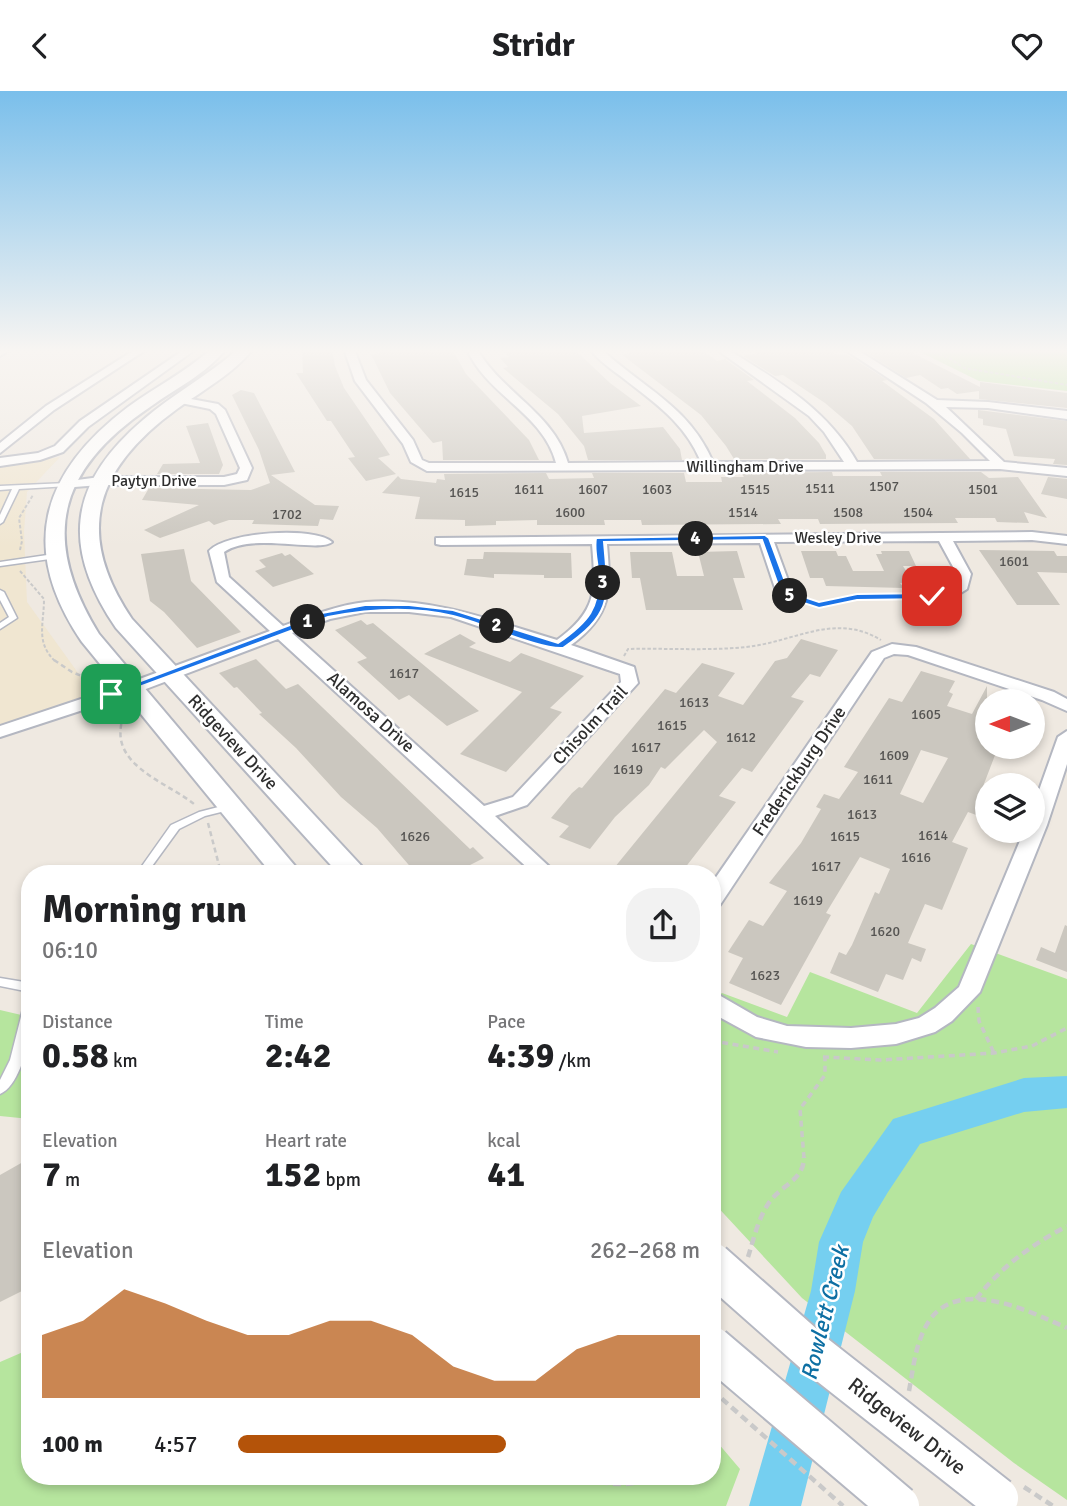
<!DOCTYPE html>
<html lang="en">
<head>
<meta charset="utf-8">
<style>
  body { margin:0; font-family:Signika,sans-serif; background:#f2f2f2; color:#202124; height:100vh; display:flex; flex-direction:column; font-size:26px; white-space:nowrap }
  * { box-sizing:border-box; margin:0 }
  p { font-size:23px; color:#757577 }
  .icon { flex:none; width:38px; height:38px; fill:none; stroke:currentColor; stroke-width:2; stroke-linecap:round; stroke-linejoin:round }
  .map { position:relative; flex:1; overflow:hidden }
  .panel { position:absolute; left:21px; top:774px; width:700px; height:620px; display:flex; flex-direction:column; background:#fff; border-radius:28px; box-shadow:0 4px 10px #0003 }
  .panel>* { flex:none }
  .needle { width:46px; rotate:270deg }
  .fabs { position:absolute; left:975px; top:598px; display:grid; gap:14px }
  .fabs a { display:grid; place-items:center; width:70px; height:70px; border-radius:50%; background:#fff; box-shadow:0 4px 10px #0003; font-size:35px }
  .pin { position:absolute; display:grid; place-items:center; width:60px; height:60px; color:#fff; margin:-30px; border-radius:14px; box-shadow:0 4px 10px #0006 }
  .km { position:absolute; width:35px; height:35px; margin:-18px; border-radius:50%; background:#222; color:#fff; font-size:19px; line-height:35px; text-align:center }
  .round { display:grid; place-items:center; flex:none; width:74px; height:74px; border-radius:28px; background:#f2f2f2 }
  .head { display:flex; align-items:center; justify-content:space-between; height:119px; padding:0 21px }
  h1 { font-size:38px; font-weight:700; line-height:52px }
  .stats { display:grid; grid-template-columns:repeat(3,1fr); gap:10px; height:119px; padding:7px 21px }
  .stats div { display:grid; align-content:center }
  .stats b { font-size:35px; font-weight:700 }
  .stats small { font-size:19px; font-weight:400 }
  .stats p { font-size:19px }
  .chart { height:196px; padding:14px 21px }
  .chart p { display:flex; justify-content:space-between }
  .chart svg { width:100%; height:126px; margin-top:7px; fill:#b45309; opacity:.7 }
  ul { padding:0 21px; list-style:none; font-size:23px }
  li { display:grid; grid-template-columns:112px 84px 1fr; align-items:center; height:52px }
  li i { height:18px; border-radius:9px; background:#b45309 }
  header { display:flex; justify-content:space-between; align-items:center; height:91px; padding:0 21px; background:#fff; font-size:32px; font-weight:700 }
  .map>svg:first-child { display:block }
  .education { fill:#f0e6d1 }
  .green { fill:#b6e59e }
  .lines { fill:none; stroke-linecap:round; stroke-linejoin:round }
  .river { fill:#75cff0; fill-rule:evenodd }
  .building { fill:#cbc7bf; fill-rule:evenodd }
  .service-casing { stroke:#b4b7c1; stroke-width:3 }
  .minor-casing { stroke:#b4b7c1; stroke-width:4 }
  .secondary-casing { stroke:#b4b7c1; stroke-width:4 }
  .path-far3 { stroke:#c9c9c9; stroke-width:2; stroke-dasharray:3.5 2; stroke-linecap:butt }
  .path-far2 { stroke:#c9c9c9; stroke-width:2.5; stroke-dasharray:5 3.5; stroke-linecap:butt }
  .path-far1 { stroke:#c9c9c9; stroke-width:3.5; stroke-dasharray:6 4.5; stroke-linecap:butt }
  .path { stroke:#c9c9c9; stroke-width:4.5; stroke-dasharray:8 5; stroke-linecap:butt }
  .service { fill:#fff; fill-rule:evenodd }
  .minor { fill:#fff; fill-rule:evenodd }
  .secondary { fill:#fff; fill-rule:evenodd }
  .secondary-bridge-casing { stroke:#b4b7c1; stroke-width:44; stroke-linecap:butt }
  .secondary-bridge { stroke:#fff; stroke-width:40 }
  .route { fill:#1a73e8; stroke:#fff; stroke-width:2 }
  .labels { text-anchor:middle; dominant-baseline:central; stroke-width:5; stroke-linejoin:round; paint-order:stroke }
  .number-label { font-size:14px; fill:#555452 }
  .far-street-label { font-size:16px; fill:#2e2e2e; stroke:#fff }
  .street-label { font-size:18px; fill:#2e2e2e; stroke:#fff }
  .near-street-label { font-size:21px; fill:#2e2e2e; stroke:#fff }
  .near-water-label { font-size:23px; font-style:italic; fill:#0d6fa3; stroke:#fff }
</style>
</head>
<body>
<header><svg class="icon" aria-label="back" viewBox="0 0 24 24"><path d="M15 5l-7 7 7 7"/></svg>Stridr<svg class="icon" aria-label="heart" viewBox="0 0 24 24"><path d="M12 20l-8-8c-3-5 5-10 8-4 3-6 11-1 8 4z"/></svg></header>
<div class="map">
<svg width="1067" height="1415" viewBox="0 0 1067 1415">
  <rect width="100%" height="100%" fill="#efe9e1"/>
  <path class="education" d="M60 366 27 401 24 441 27 511 99 611 0 642V375Z"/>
  <path class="green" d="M914 258H1067V300L979 290Z
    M971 853 1067 888V1409L1014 1372 802 1207 712 1110V909L722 902 787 926 810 881 917 922Z
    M0 919 30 926V1028L0 1025Z
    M30 1258V1384H712V1345L740 1378 726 1415H0V1271Z"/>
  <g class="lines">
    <path class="river" d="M1067 985V1017L1024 1021 920 1053 888 1101 873 1126 863 1151 855 1200 801 1415H749L811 1200 819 1151 841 1101 893 1028 1024 987Z"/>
  </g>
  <path class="building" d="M302 258H332L335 275 344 297 390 364 378 367 396 383 366 390 348 367 355 366 331 330H327L296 282H303Z
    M379 258H452L466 283 529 349 539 369H443L442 350 433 352 390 302 371 263 380 262Z
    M502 258H574L610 292 641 315 582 325 584 342 663 336 680 358 682 369H588L584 355 558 323 503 277 508 276 500 267 509 266Z
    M624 258H646L653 261 689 258 702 259 717 270 725 268 754 289 747 290 795 327 819 352 826 364V368H734L726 355 701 324 621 263 630 262Z
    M750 258H776L782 261 817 258 828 259 838 264 846 263 887 289 882 290 934 328 970 368H874L852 335 825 312 783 284 775 285 743 265 758 262Z
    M878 258H905L980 296V291L1067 302V317L979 308V300L957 303 948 297 941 298 920 284 906 287 864 260Z
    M241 299 254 302 295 381 271 384 315 414 339 415 333 429 320 428 318 435 252 433 254 429H229L214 434 209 430 160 447 144 439 199 414 142 409 149 397 251 399 270 392 259 359 232 304Z
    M978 319 1067 330V374L1053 373 1055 368 1014 365 1006 338 983 334V328L978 327Z
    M208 332 223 374 219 383H157L163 373 200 372 186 335Z
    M832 381 833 385H882L880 381H981L989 387 1018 386 1047 427 1024 421 1029 432 997 431 995 427H955L958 432 820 433 818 428H778L781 433 642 434 641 429H604L605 434H537V429L496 430V434L465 435V429L415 428 420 406 382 402 398 385 401 388 436 392 437 388 445 389 444 383 546 382 549 388 594 387 592 382H684L686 391H722L721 386H744L741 382Z
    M1048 386 1067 388V408L1041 403Z
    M184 458 191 490 241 541 197 557 164 521 150 510 141 463Z
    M979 459 1054 460 1057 465H1067V482L1037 481 1060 514H1017Z
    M737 460 745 487H733L743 519H646L640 487H632L630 461H672L677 485H704L698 461Z
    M801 460H836L838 465H846L853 480H884L876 463H882L881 460H909L916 475H903L913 491 900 492 904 497 826 495 823 487H810Z
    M484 461 571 462 572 487H544V484L494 483V487L464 484 467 468H483Z
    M282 462 285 465 290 463 314 483 273 496 255 480 266 476 259 469Z
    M361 529 367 534 373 532 479 620 447 635 409 604 399 609 357 571 367 567 335 539Z
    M460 543 476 552 469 556 510 571 521 562 584 585 550 617 562 621 506 681 460 663 522 601 424 563Z
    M801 548 838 559 820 586 810 583 791 606 804 610 752 681 742 677 719 705 736 711 681 782H610L717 651 704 639 665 678 661 676 649 694 615 726 590 758 559 746 569 735 551 727 572 702 579 696 582 697 665 598 676 602 702 572 735 582 718 605 743 614 775 570 787 567Z
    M256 568 286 598 298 593 470 758 473 756 484 767 470 774 479 782H427L423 776 414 780 377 737 341 706 296 657 259 623 262 622 237 596 234 597 219 582Z
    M921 580 955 590 949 601 953 603 947 615 972 623 987 595V656L997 659 982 698 987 699V728L968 721 952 751 968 757 942 819 925 813 908 852 926 858 921 871 912 867 903 889 886 883 878 901 830 882 839 861 846 864 852 854 875 801 879 803 890 778 860 766 826 822 831 824 781 914 729 892 743 867 728 861 749 829 763 835 787 800 769 792 801 752 821 718 816 716 824 703 839 708 858 681 844 676 889 607 902 611ZM921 659 948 667 923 712 900 703Z
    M1065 834 1067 835V881L1036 869 1041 856 1055 862Z
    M23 1071 30 1105V1196L0 1211V1084Z"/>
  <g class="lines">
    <g class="service-casing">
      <path id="service" d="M67 392 70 394 69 395 19 398 3 431 0 433V424L12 398 0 399V395Z
        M54 463 58 465 57 467 0 475V471Z
        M0 499 4 501 17 527 0 538V532L9 526 0 509Z
        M230 713 235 716 233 718 205 725 179 738 147 782H137L171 734 199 721Z
        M0 887 30 892V901L0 895Z
        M30 909C30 921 31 933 29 944 27 961 17 996 0 1003V989L10 969 24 914 26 911Z"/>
    </g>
    <g class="minor-casing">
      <path id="minor" d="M0 258H10L0 265Z
        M136 258H147L54 319 0 362V352L46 315Z
        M185 258H196L88 336 63 361 40 369 0 375V367L38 362 55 355 80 330Z
        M344 258H354L366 289 413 349 422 369 429 372H556C543 322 486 304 467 258H477C501 301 554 322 568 372L701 371C685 332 655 312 623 287 611 278 598 269 590 258H601C643 297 689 315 713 371H844L824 341 809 325 716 258H727C777 289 827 318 857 371L990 370 962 342 926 312 844 258H856L937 309 988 311 1067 320V328L988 317 946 316 1004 371 1067 377V385L1000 378 427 380 411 371 403 353 355 290Z
        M180 306 218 313 225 319 252 377 247 389 224 394H100L62 397V391L100 386H224L237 383 240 377 216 323 210 318 176 311 174 309Z
        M1032 441 1067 445V453L1032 449 953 450 971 483 967 498 959 503 951 498 957 483 939 450 774 451 793 503 785 508 777 503 760 452 607 453C611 500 612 524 571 554L634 576 638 592 527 714 495 725 556 782H533L278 548 138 601 0 646V635L126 593 270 540 217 491 209 460C226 441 314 435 332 451 319 462 252 441 224 461L229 486 283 535C310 525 338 514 366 511 433 506 494 530 557 549 597 520 596 500 592 453L441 454 436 453V447ZM365 521H409L451 526 620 583 621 591 513 706 484 715 292 542 330 528Z
        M892 553 916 556 1054 601 1067 608V620L1042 609 908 564 894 563 884 567 720 814 712 817V792L872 561Z
        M1067 640V673L1047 734 980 901 952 930 935 941 896 953 851 957 806 956 756 946 712 922V900L757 926 787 935 851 937 896 933 919 927 935 917 959 896 1024 740H1032V719L1058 646Z"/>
    </g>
    <g class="secondary-casing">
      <path id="secondary" d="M211 258H226C206 283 175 298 150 316 57 379 40 447 99 543L301 782H271L82 551C18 457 41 382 128 316 155 296 186 281 211 258Z
        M238 258H253C233 283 203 299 177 318 96 377 73 441 132 528L368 782H338L116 537C61 456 68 393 143 329 173 303 209 284 238 258Z"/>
    </g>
    <path class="path-far3" d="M923 258 949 267 964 277 1067 294
      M20 459 22 450 19 427 33 404
      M20 480 44 508C44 533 35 552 56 571
      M798 508 819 514 857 506 932 505 942 502
      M624 565 628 558C667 557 707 560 746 556 795 551 834 521 881 549"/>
    <path class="path-far2" d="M54 569 72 581 98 592
      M123 616C123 627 119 638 121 649 127 680 172 695 194 713
      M208 732 221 782"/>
    <path class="path-far1" d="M978 916 979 930 994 962
      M712 934 719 951
      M712 953 719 951 778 961
      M823 966 881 969 994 962 1032 955 1067 937
      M804 1067 800 1018 825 984V968"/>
    <path class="path" d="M748 1166C754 1147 759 1124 771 1109 784 1093 804 1088 804 1066
      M976 1208C1001 1176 1031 1154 1067 1135
      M712 1299 843 1415
      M909 1300C913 1279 915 1256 925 1237 952 1182 1027 1219 1067 1237
      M575 1384C605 1394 630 1398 659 1384
      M1024 1396 1053 1415"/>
    <use href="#service" class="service"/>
    <use href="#minor" class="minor"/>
    <use href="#secondary" class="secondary"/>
    <g class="secondary-bridge-casing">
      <path id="secondary-bridge" d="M712 1172 816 1264 998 1407
        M712 1256 899 1415"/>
    </g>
    <use href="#secondary-bridge" class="secondary-bridge"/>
  </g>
  <linearGradient id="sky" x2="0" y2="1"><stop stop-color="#7abfeb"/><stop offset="0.57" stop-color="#f8f5f2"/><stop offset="1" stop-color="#f8f5f2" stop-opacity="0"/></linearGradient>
  <rect width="1067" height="456" fill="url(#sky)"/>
  <path class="route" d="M765 444 769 447 789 501 819 511 857 503 932 502 937 505 932 508 857 509 819 517 782 505 762 449 604 451C609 507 613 523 563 557 540 559 480 531 453 525 412 515 369 518 328 526L115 605 106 603 322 522 365 514H409L453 519 558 552C588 531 601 517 598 479 597 469 594 457 596 447Z"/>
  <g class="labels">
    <g class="number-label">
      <text x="884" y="395">1507</text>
      <text x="820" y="397">1511</text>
      <text x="529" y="398">1611</text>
      <text x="593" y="398">1607</text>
      <text x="657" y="398">1603</text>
      <text x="755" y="398">1515</text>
      <text x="983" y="398">1501</text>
      <text x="464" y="401">1615</text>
      <text x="570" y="421">1600</text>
      <text x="743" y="421">1514</text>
      <text x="848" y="421">1508</text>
      <text x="918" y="421">1504</text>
      <text x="287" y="423">1702</text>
      <text x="1014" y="470">1601</text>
      <text x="404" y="582">1617</text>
      <text x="694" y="611">1613</text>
      <text x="926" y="623">1605</text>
      <text x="672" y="634">1615</text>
      <text x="741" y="646">1612</text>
      <text x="646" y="656">1617</text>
      <text x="894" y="664">1609</text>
      <text x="628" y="678">1619</text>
      <text x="878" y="688">1611</text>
      <text x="862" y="723">1613</text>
      <text x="933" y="744">1614</text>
      <text x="415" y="745">1626</text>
      <text x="845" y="745">1615</text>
      <text x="916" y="766">1616</text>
      <text x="826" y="775">1617</text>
      <text x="808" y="809">1619</text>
      <text x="885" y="840">1620</text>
      <text x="765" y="884">1623</text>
    </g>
    <g class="far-street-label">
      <text x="745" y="376">Willingham Drive</text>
      <text x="154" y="390">Paytyn Drive</text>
      <text x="838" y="447">Wesley Drive</text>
    </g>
    <g class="street-label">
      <text transform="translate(371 621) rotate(42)">Alamosa Drive</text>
      <text transform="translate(590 634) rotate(-47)">Chisolm Trail</text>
      <text transform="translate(233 651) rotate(47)">Ridgeview Drive</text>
      <text transform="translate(799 680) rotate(-56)">Frederickburg Drive</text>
    </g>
    <g class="near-street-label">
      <text transform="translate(907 1335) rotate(38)">Ridgeview Drive</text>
    </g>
    <g class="near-water-label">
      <text transform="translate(825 1222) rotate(-76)">Rowlett Creek</text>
    </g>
  </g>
</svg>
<div class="fabs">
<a><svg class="needle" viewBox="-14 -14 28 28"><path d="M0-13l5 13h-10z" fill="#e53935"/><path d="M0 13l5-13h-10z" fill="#757577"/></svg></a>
<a><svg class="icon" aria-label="layers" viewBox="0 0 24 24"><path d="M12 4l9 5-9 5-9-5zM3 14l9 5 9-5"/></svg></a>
</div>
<div class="pin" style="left:111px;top:603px;background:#1e9e55"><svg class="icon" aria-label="arrive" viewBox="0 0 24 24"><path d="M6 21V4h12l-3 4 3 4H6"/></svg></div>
<div class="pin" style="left:932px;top:505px;background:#d93025"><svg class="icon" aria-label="check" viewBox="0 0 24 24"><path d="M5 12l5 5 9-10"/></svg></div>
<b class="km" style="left:308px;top:531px">1</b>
<b class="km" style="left:497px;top:535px">2</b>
<b class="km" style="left:603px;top:492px">3</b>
<b class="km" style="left:696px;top:448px">4</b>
<b class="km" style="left:790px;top:505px">5</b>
<section class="panel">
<div class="head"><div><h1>Morning run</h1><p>06:10</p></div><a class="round"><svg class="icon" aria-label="share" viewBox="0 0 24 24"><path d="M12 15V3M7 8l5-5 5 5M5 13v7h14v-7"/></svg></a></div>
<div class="stats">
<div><p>Distance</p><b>0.58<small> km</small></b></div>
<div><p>Time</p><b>2:42</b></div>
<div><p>Pace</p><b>4:39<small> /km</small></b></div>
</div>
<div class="stats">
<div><p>Elevation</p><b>7<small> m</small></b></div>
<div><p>Heart rate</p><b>152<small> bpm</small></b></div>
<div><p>kcal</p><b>41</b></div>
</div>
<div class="chart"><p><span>Elevation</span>262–268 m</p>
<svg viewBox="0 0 160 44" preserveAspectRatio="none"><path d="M0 44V22L10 17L20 6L30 11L40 17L50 22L60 22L70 17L80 17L90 22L100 33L110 38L120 38L130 27L140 22L150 22L160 22V44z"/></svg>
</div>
<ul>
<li><b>100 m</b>4:57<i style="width:58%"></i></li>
</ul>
</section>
</div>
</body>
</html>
